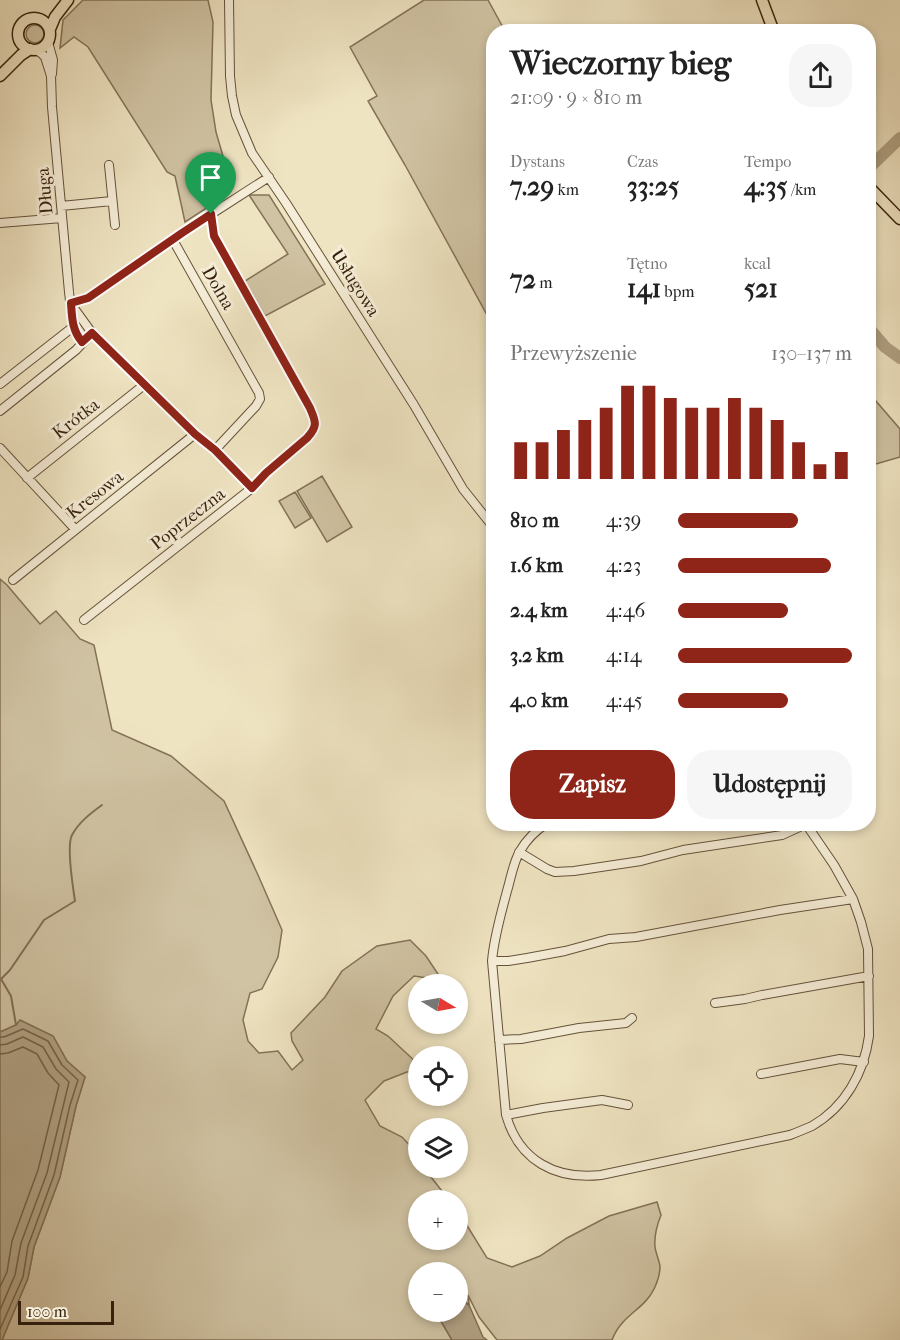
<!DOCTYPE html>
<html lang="pl">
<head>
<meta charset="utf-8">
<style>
  body { margin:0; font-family:"IM FELL French Canon",serif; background:#f6f6f6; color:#222; height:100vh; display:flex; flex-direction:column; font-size:22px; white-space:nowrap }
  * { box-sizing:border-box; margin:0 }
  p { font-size:20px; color:#767676 }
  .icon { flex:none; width:33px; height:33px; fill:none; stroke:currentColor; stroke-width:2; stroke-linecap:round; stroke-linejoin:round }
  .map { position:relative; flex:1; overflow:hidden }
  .sheet { position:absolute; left:486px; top:24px; width:390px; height:807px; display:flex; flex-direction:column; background:#fff; border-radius:24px; box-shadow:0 3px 9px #0003 }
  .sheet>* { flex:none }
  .needle { width:39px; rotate:100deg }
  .fabs { position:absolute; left:408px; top:974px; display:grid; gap:12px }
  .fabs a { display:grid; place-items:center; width:60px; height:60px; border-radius:50%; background:#fff; box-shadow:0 3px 9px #0003; font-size:30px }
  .scale { position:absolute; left:18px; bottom:15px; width:96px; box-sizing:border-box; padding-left:6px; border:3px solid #38220d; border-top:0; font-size:16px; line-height:21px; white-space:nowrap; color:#38220d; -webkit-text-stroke:4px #f5edd7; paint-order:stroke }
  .pin { position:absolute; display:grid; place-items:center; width:51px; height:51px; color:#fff; margin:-62px -26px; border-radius:50% 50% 50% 0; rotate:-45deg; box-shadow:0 0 6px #0007 }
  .pin .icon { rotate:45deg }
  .round { display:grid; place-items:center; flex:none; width:63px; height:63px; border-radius:24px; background:#f6f6f6 }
  .summary { display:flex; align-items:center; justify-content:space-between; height:102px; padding:0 24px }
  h1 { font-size:33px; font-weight:700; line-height:45px }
  .figures { display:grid; grid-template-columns:repeat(3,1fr); gap:9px; height:102px; padding:6px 24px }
  .figures div { display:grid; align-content:center }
  .figures b { font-size:26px; font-weight:700 }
  .figures small { font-size:16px; font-weight:400 }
  .figures p { font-size:16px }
  .chart { height:168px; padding:12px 24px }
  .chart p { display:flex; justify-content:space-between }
  .chart svg { width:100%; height:108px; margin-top:6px; stroke:#8f2418; stroke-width:6 }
  .primary-button { display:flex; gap:12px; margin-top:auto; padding:12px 24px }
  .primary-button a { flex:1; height:69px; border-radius:24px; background:#8f2418; color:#fff; font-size:24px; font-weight:700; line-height:69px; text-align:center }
  .primary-button a+a { background:#f6f6f6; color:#222 }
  ul { padding:0 24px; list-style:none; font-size:20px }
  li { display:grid; grid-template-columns:96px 72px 1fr; align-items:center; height:45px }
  li i { height:15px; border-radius:8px; background:#8f2418 }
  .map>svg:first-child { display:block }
  .green { fill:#d0c3a3; stroke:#847258; stroke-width:1.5 }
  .water { fill:#b1a284; stroke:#816f54; stroke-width:1.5 }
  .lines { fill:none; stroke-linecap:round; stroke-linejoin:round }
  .shore { stroke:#746248; stroke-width:1.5 }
  .stream { stroke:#816f54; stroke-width:2 }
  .river { stroke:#b1a284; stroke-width:12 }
  .minor-casing { stroke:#66523a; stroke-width:10 }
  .major-casing { stroke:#38220d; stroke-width:13 }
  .minor { stroke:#f5edd7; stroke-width:8 }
  .major { stroke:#efe4c2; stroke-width:10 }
  .route-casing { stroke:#fff; stroke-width:12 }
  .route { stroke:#8f2418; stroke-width:8 }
  .labels { text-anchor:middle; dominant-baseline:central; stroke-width:6; stroke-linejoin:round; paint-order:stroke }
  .street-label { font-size:18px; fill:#38220d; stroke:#f5edd7 }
</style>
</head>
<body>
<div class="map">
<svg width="900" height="1340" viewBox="0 0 900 1340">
  <rect width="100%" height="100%" fill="#efe4c2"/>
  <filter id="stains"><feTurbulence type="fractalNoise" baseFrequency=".00333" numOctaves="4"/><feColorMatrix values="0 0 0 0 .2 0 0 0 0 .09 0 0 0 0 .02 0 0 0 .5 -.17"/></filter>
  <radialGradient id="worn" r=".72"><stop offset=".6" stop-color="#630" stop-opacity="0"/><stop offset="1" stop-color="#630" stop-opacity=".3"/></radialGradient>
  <path class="green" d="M83 0H208L213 22 211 100 216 132 229 177 222 198 185 222 175 176 167 172 88 47 74 37 60 48 63 20Z
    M424 0H488L505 31 494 32V321L492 324 405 165 368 101 377 96 350 47Z
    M26 34a9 9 0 1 1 18 0a9 9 0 1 1-18 0Z
    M249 195H269L325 284 265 316 245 281 288 254Z
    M869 393 900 429V457L869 466Z
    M322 476 352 527 327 542 297 491Z
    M295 492 311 518 295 528 279 501Z
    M0 579 7 585 40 624 56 611 80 639 94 645 112 730 171 756 224 801 258 875 282 930 278 957 262 989 250 993 243 1020 248 1041 259 1053 278 1051 292 1070 303 1060 292 1041 291 1033 325 997 342 971 377 946 410 940 426 956 442 980 414 976 393 996 376 1029 388 1036 418 1064V1070L407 1072 384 1081 365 1100 380 1126 402 1137 418 1154V1167H425L431 1177 449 1200H418V1239H458V1211L487 1258 512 1267 540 1256 567 1238 609 1216 657 1202 661 1215C657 1225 654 1236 655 1247 656 1254 659 1260 660 1266 660 1273 657 1283 654 1289 644 1310 621 1315 612 1340H497L479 1317 468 1295 469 1304 458 1300V1272H418V1311H435L452 1340H2L28 1278 34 1247 60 1177 76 1106 85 1077 67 1061 53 1036 20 1021 16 1025 0 1032Z"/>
  <path class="water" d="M20 1020 53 1036 67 1061 85 1077 76 1106 60 1177 34 1247 28 1278 2 1340H0V1032L16 1025Z
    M458 1298 469 1305 483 1337 487 1340H452L435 1311H458Z"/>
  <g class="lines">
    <path class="shore" d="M0 1037H4L23 1029 48 1041 62 1065 78 1080 70 1105 54 1175 28 1246 23 1277 0 1329
      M0 1045 7 1044 23 1037 43 1047 56 1069 69 1082 47 1173 21 1243 15 1275 0 1310
      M0 1054 8 1053 23 1047 37 1054 48 1073 59 1085 38 1170 12 1241 7 1272 0 1287"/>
    <path class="stream" d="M16 1025 11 996 1 979 10 970 44 920 75 901C73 887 66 846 72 835 79 822 91 813 102 805"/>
    <path class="river" d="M868 169 900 138
      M868 327 885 347 900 358"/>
    <g class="minor-casing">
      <path id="minor" d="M229 0 230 76 232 96 236 115 252 153 286 203 414 405 463 489 494 528
        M48 42 53 60 52 74
        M36 50 41 53 45 57 51 76 52 107 69 292 73 327 76 334 83 342
        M109 165 115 225
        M61 206 112 201
        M0 223 62 218
        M173 240 259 393 260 399 256 406 215 450
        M71 303 89 298 182 233 269 177
        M71 304 92 333 195 434 215 450 252 488
        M0 384 73 327
        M0 411 76 350 92 333
        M0 448 75 529
        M27 478 144 385
        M13 580 195 434
        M84 620 252 488 266 473 307 438C318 426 316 421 310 408L214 236 211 215
        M546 824C535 831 527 839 520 851 513 863 511 878 507 891 501 914 494 937 492 961L506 1115C519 1161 556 1180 601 1175L790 1135C798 1132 805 1129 812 1126 845 1107 864 1073 869 1036L868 949 861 922 853 899 834 865 806 824
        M519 852 547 869 555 872 574 871 641 861 683 850 782 835 806 824
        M492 961H508L527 958 565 951 609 939 636 937 780 910 853 899
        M715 1003 745 999 762 995 869 976
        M499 1040 521 1039 579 1028 626 1023 632 1018
        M761 1074 840 1059 864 1062
        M506 1115 543 1108 602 1100 628 1105"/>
    </g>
    <g class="major-casing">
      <path id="major" d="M762 0 774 32
        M18 34a16 16 0 1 1 32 0a16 16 0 1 1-32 0Z
        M50 29 55 17 68 0
        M0 76 21 55 30 49
        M868 186 900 219"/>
    </g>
    <use href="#minor" class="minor"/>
    <use href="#major" class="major"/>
  </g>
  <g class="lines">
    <g class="route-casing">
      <path id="route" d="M211 214 214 236 310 408C316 422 318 426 307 438L266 473 252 488 215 450 195 434 92 333 82 342C72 330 72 318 71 303L88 298 182 233Z"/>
    </g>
    <use href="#route" class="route"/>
  </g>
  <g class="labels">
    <g class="street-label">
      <text transform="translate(45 191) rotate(-95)">Długa</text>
      <text transform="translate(355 283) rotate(58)">Usługowa</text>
      <text transform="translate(218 288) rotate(60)">Dolna</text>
      <text transform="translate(76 419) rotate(-38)">Krótka</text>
      <text transform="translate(95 495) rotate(-38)">Kresowa</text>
      <text transform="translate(188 519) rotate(-38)">Poprzeczna</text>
    </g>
  </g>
  <rect width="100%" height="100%" filter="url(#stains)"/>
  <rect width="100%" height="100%" fill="url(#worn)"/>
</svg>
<div class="fabs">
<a><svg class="needle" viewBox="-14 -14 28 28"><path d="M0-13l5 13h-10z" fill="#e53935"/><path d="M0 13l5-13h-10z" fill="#767676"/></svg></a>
<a><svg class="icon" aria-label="locate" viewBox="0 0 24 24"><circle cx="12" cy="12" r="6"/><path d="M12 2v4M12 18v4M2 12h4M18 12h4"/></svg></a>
<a><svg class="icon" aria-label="layers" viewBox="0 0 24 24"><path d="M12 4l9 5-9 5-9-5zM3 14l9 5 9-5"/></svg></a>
<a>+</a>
<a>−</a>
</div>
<div class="scale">100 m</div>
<div class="pin" style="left:211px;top:214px;background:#1e9e55"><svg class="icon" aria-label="arrive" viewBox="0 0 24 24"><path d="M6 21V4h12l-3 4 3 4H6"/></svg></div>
<section class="sheet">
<div class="summary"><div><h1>Wieczorny bieg</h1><p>21:09 · 9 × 810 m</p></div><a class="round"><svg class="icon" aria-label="share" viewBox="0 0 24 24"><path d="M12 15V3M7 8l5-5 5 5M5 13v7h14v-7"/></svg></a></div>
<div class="figures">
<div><p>Dystans</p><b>7.29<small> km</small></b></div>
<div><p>Czas</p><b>33:25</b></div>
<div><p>Tempo</p><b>4:35<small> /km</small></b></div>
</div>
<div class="figures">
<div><b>72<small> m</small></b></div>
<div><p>Tętno</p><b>141<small> bpm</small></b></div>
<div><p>kcal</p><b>521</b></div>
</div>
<div class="chart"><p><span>Przewyższenie</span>130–137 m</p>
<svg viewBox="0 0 160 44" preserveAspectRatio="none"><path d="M5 44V29M15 44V29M25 44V24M35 44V20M45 44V15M55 44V6M65 44V6M75 44V11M85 44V15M95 44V15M105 44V11M115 44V15M125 44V20M135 44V29M145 44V38M155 44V33"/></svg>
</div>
<ul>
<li><b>810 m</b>4:39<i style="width:69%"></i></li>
<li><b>1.6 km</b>4:23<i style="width:88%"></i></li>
<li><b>2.4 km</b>4:46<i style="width:63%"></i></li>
<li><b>3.2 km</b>4:14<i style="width:100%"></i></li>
<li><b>4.0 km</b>4:45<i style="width:63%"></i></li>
</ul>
<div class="primary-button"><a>Zapisz</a><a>Udostępnij</a></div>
</section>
</div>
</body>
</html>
